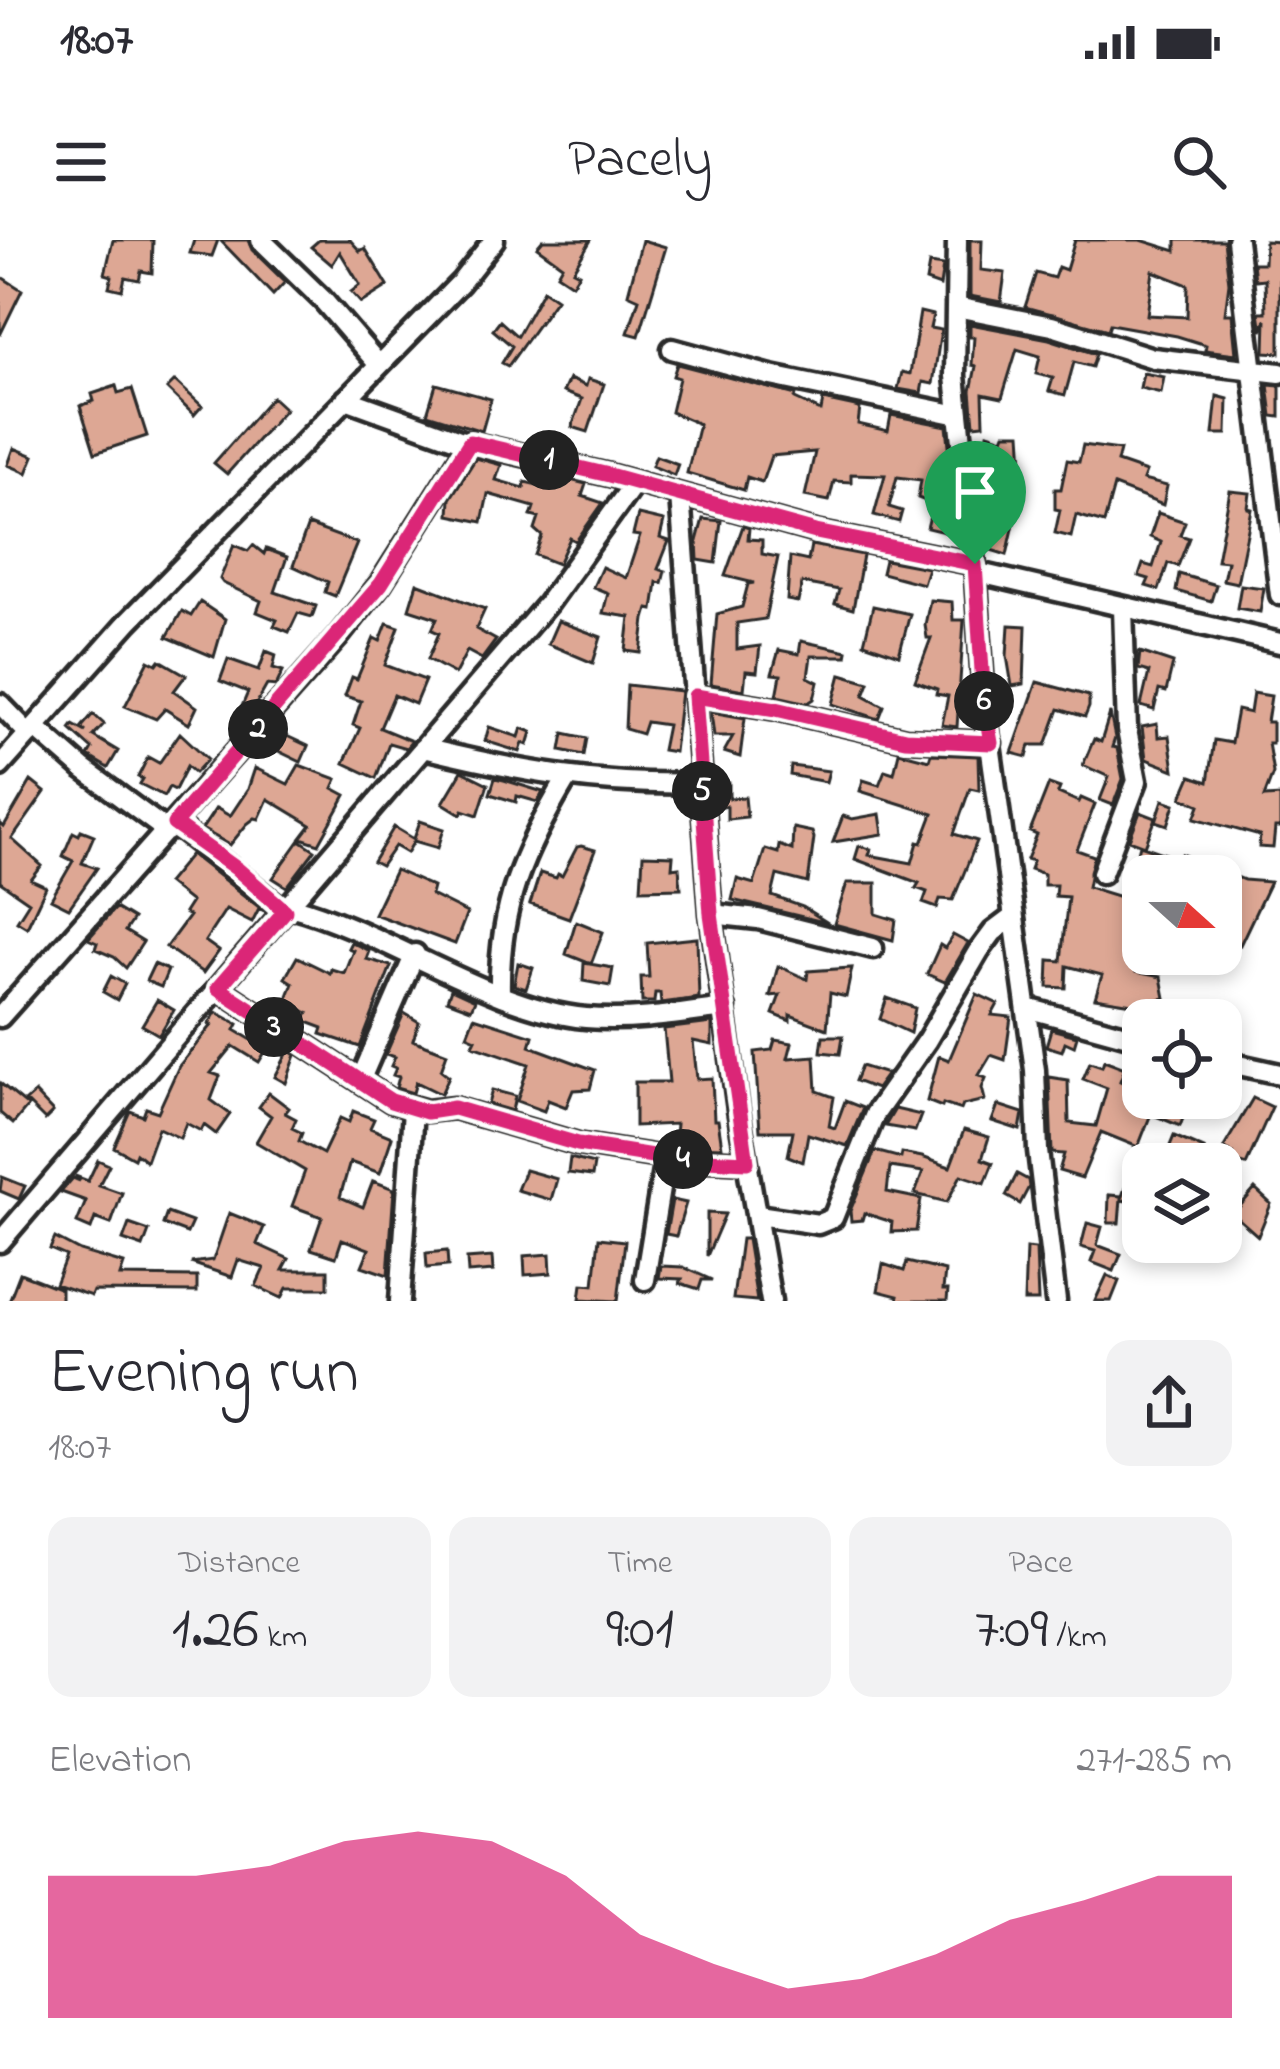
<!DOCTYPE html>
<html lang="en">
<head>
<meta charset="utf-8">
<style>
  body { margin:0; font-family:"Indie Flower",sans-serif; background:#f2f2f3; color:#2b2b33; height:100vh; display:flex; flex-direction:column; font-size:45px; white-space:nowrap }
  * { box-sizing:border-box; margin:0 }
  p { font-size:39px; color:#7c7c81 }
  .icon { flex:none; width:66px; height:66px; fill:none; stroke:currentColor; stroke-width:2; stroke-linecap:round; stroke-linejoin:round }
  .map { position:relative; height:1061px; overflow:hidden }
  .drawer { display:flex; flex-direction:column; background:#fff; flex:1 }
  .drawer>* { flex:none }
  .needle { width:78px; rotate:111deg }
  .tools { position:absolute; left:1122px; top:615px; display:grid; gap:24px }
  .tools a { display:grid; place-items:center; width:120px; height:120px; border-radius:24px; background:#fff; box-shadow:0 6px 18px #0003; font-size:60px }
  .pin { position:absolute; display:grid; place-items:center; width:102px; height:102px; color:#fff; margin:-123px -51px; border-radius:50% 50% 50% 0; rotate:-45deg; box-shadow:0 0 12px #0007 }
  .pin .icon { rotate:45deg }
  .km { position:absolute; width:60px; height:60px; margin:-30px; border-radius:50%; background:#222; color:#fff; font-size:33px; line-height:60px; text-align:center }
  .round { display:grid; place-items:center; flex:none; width:126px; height:126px; border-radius:24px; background:#f2f2f3 }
  .headline { display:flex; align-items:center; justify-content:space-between; height:204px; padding:0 48px }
  h1 { font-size:66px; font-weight:600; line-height:90px }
  .figures { display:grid; grid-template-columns:repeat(3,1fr); gap:18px; height:204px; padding:12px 48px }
  .figures div { display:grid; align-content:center; border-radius:24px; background:#f2f2f3; text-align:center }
  .figures b { font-size:60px; font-weight:600 }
  .figures small { font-size:33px; font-weight:400 }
  .figures p { font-size:33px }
  .chart { height:336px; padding:24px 48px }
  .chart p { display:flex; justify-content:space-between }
  .chart svg { width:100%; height:216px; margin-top:12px; fill:#db2777; opacity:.7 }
  .status { display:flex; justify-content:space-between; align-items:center; height:84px; padding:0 60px; background:#fff; direction:ltr }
  .status svg { height:33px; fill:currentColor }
  header { display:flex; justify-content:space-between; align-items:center; height:156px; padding:0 48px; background:#fff; font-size:54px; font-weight:600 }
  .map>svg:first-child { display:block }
  .building { fill:#dda794; stroke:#2b2b2b; stroke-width:3; fill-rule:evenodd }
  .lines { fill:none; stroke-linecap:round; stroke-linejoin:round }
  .minor-casing { stroke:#2b2b2b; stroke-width:27 }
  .minor { stroke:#fff; stroke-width:18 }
  .route-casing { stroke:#fff; stroke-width:24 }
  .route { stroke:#db2777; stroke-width:15 }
</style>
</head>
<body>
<div class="status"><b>18:07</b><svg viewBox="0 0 49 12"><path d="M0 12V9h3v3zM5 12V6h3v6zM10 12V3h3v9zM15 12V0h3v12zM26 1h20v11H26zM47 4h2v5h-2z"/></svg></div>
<header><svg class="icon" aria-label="menu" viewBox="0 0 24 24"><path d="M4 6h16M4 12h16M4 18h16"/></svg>Pacely<svg class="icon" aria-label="search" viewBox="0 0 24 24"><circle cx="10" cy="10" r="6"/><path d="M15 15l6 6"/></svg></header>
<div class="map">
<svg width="1280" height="1061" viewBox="0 0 1280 1061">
  <rect width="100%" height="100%" fill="#fff"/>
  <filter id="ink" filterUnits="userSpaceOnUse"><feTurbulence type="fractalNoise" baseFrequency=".00833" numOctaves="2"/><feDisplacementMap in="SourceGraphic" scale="24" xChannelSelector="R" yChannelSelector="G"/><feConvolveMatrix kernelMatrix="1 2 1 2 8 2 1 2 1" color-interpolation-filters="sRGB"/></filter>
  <g filter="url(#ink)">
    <path class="building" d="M113 0H153L152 33 141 31 139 40 125 37 122 50 109 47 112 36 105 34Z
      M194 0H218L212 16 190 13Z
      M220 0H248L252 10 285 42 273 55Z
      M319 0H350L360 11 365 8 388 46 361 63 351 52 360 45 340 12 332 25 311 7Z
      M543 0H591L573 30 579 33 572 44 557 34 562 25 537 7Z
      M642 0 666 7 639 96 628 93 639 59 628 54Z
      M970 0H982L981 30 1005 33 1001 62 970 56Z
      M1075 0H1141L1176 11V0H1224L1229 43 1225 74H1232L1236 114 1205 110 1206 105 1177 96 1110 84 1108 90 1025 67 1036 33 1054 38 1058 27 1066 30ZM1153 31 1188 45 1187 77 1147 75Z
      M1265 1 1280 2V113L1265 112 1266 79 1262 91 1259 72H1266L1265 39 1255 40 1253 23H1264Z
      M929 24 943 26 940 46 926 41Z
      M0 36 22 50 0 95Z
      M543 50 556 59 508 126 502 123 512 106 493 90 500 81 517 96Z
      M920 72 933 75 930 88 941 90 933 144 923 142 921 153 898 149 902 132 910 134Z
      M970 84 1049 99 1096 114 1092 127 1074 122 1065 155 1049 151 1053 138 1036 134 1040 116 1017 109 1002 158 983 154 984 184 974 185 971 151 976 126 972 125 974 97H970Z
      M677 124 796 155 795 159 821 171 823 160 860 168 858 184 888 191 891 175 947 186 955 262 948 293 927 288 933 264 918 258 921 240 897 237 889 267 902 271 899 282 874 275 885 235 851 234V242L834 241 829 261 805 256 815 212 771 216 762 242 747 237 744 250 687 233 699 184 671 172 679 138 673 136Z
      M1143 133 1164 137 1161 153 1140 148Z
      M569 139 586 146 588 139 604 144 588 192 572 187 582 159 563 152Z
      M175 141 202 166 194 175 167 149Z
      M436 144 491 159 482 191 427 174Z
      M1268 145 1280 146V177L1272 176Z
      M116 146 118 153 132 149 147 196 95 213 80 166 94 161 92 154Z
      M1217 156 1228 159 1227 194H1213Z
      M272 157 285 169 227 234 214 223Z
      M988 193 1003 198 1005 193H1021L1024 240 999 238V260L1019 262 1007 315 991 310 999 284 988 285V216L984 215Z
      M1083 205 1120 210 1117 222 1146 232 1143 240 1167 246 1163 265 1114 246 1104 283 1076 275 1071 297 1055 293 1060 270 1055 269V249H1061L1067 220 1079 222Z
      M14 208 34 216 27 233 8 225Z
      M656 216 678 224 674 235 652 226Z
      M476 218 501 225 496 240 524 248 525 242 546 247 550 235 586 244 582 256 603 263 576 301 570 298 558 324 535 315 542 296 535 290 539 278 531 276 534 267 488 254 482 282 449 275 450 259Z
      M1230 251 1250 253 1248 268 1252 269 1237 343 1223 340 1227 321 1217 320Z
      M1158 273 1185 282 1180 295 1189 298 1178 326 1168 323 1159 350 1146 346 1149 339 1139 336 1143 324 1153 327 1161 302 1150 297Z
      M638 275 664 281 660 298 669 301 658 329 665 331 662 343 657 342 653 370 648 369 645 379 641 413 626 411 630 377 603 373 608 353 593 347 602 327 626 338 640 296 633 295Z
      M703 279 721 281 716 323 698 320 697 301Z
      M308 285 357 303 335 356 325 352 328 342 293 326Z
      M743 286 749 288 748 299 762 300V314L778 317 765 379 737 383V409L760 406 757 432 746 431 744 450 711 444 717 374 742 367 748 344 754 343 725 336Z
      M234 305 248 311 253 305 264 314 266 309 287 317 275 352 316 366 312 377 298 373 289 392 274 386 277 380 257 372 261 361 223 343 220 339Z
      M811 305 863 315 853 369 835 364 839 350 802 343 798 362 787 360 790 317 808 321Z
      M885 320 928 328 923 344 882 333Z
      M1179 334 1216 345 1211 361 1176 351Z
      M417 343 485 369 476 389 496 400 482 419 467 411 455 434 428 419 439 393 432 390 437 378 409 369Z
      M1241 345 1264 348 1260 372 1237 368Z
      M930 360 952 362 953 380H964L957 487 942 485 948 456 936 454 937 449 915 441 931 398H927L925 385Z
      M200 362 225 379 214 417 167 397 182 371 191 376Z
      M873 366 910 374 899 415 864 403Z
      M558 381 601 397 593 423 548 404Z
      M387 383 399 387 385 425 425 440 415 464 394 455 380 488 412 501 406 508 389 503 376 538 344 523 360 488 353 485 361 461 345 456 352 437 357 439 374 398 380 401Z
      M1009 385 1026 386 1024 444 1012 446 1007 416Z
      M801 401 847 411 846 416H811L808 437 818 442 814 459 808 463 777 456 781 435 772 434 779 410 799 414Z
      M266 411 276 415 273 428 283 431 276 446 267 445 250 475 240 471 248 452 220 441 228 419 259 430Z
      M1140 412 1173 423 1166 452 1159 450 1154 470 1141 466 1149 432 1138 429Z
      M149 420 157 424 160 420 186 435 174 451 197 467 189 484 165 469 156 479 125 466Z
      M841 434 869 442 864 455 884 466 879 479 833 464Z
      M1037 442 1089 456V467L1085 477 1059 469 1046 505H1030L1027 517 1012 513Z
      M627 445 681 451 674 512 662 510 667 485 646 482 642 494 625 489Z
      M1253 453 1271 456 1267 482H1272V503H1268L1273 533 1264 557 1280 556V588H1275L1273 608 1259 607 1260 596 1195 578 1200 565 1182 557 1191 536 1208 542 1214 500 1231 503 1237 470 1250 473Z
      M711 472 745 478 740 517 724 512 733 496H714Z
      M1110 473 1115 498 1112 507 1117 508 1123 539 1113 565 1100 560 1109 537 1083 525 1094 499 1101 502Z
      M93 474 104 484 93 496 118 511 108 528 88 516 92 509 70 489 73 485 86 492 81 488Z
      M1157 484 1158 497 1169 496 1174 530 1146 519 1142 487Z
      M489 487 519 497 522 488 532 492 528 505 523 503 520 512 485 501Z
      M276 491 308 506 301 522 268 506Z
      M180 493 208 519 195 533 187 526 175 550 169 547 164 556 140 544 143 539 138 537 148 517 159 523Z
      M564 493 587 498 584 515 561 510Z
      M899 512 929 520 931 514 978 516 979 550 970 548 954 594 977 601 953 660 940 659 937 668 923 663 927 652 916 648 919 643 855 619 859 606 871 609 869 615 912 623 918 602 922 603 933 574 860 551 863 540 879 545 885 530 894 533Z
      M299 525 337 539 333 548 346 555 319 604 301 598 311 585 268 559 259 579 255 578 247 584 230 605 202 589 216 568 230 576 248 549 255 528 288 544Z
      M791 526 829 531 826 542 790 535Z
      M462 531 488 544 478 575 463 570 461 574 443 563Z
      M495 538 504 540 543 552 538 562 517 556 516 562 490 554Z
      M31 541 45 552 12 599 42 626 31 640 46 647 27 687 17 681 29 662 0 642V583L4 587Z
      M729 543V558L745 557 747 577 727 579V566H717L715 544Z
      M1049 544 1060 548 1058 553 1079 562 1081 558 1095 564 1077 610 1094 616 1088 647 1140 663 1132 695 1143 697 1136 732 1161 737 1165 758 1146 762 1145 766 1095 758 1102 735 1067 726 1066 748 1048 747 1049 720 1061 721 1068 657 1055 656 1056 645H1044V634L1030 629 1033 621 1027 619 1037 595 1030 592Z
      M1163 560 1175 564 1168 585 1156 581Z
      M1140 572 1156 578 1145 606 1129 600Z
      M880 574 883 594 833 602 843 576 852 579Z
      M420 581 444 589 438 608 414 601 407 613 395 606 381 626 373 622 394 587 414 599Z
      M793 588 812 592 814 598 808 643 777 635 772 656 803 667 828 683 732 660 737 639 754 644 765 609 778 613 779 605 792 610Z
      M81 590 94 595 82 623 97 628 69 668 51 659 73 621 63 616 73 592 79 595Z
      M300 600 315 610 287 647 273 638Z
      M1140 605 1180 619 1182 614 1214 627 1210 636H1132Z
      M581 606 595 610 569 678 530 664 540 633 556 638 558 634 562 636 577 607Z
      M191 614 264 671 259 668 252 682 226 669 205 701 219 711 203 733 166 707 189 676 184 673 191 662 167 643Z
      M643 615 673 616 672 628 679 627 681 648 641 649Z
      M395 630 433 647 431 655 467 673 455 704 374 674Z
      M1221 631 1244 640 1270 642 1240 705 1227 699 1235 681 1221 676Z
      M847 643H876V674L896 680 893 700 834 684Z
      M115 668 133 679 125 691 143 702 126 728 114 717 95 709 97 703 88 699Z
      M576 681 603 692 591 724 566 714Z
      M953 695 968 703 945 742 927 734 940 705 945 708Z
      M697 698 699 758 661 763 660 753H655L654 762H642L641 737H649L647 703Z
      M351 702 369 711 366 719 391 726 360 807 321 794 323 788 304 781 308 773 286 761 293 743 285 738 297 717 330 733 331 729 344 733 353 710 348 708Z
      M518 723 533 728 526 749 514 745Z
      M584 723 613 728 610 746 583 741Z
      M154 724 168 730 161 747 146 741Z
      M778 726 807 739 808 731 852 728 846 757 830 753 827 789 790 775V781L773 774 780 755 770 756Z
      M111 736 125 744 117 760 103 752Z
      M451 749 475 760 471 769 447 760Z
      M977 754 998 764 992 775 1011 777 1005 820 991 815 979 835 986 838 982 848 985 860 963 865 961 870 943 864 942 867 927 861 939 816 949 820Z
      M887 758 915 768 910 793 880 779Z
      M157 760 174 770 159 795 142 785Z
      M216 772 238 784 235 790 267 809 259 822 233 806 211 833 220 836 211 860 230 874 216 894 204 885 201 891 186 883 180 898 158 888 146 921 136 913 134 918 114 907 130 871 143 876 146 868 158 872 179 826 212 785 209 784Z
      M404 773 419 782 413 800 447 813 441 830 449 836 441 854 416 842 413 853 396 848 399 837 393 835 396 828 391 826 395 817 386 814Z
      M474 777 533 796 530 806 595 830 590 849 573 850 566 867 548 860 544 871 517 861 529 824 473 805 476 799 467 795Z
      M712 783V805L693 801 697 839 712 838 714 880H718L722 907 674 905 676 884 635 886V842H669L664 789Z
      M1051 789 1077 796 1074 806 1065 802 1062 811 1046 806Z
      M823 796H843L840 814 821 812Z
      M775 800 792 803 788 818 815 816 817 851 834 857 829 886 835 888 845 861 863 868 847 906 808 894 803 922 788 916 793 891H760L755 812 772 810Z
      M289 810 296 815 286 843 275 837Z
      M1104 820 1125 828 1120 841 1143 851V858H1203L1196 872 1187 868 1180 886 1151 874 1138 907 1101 892 1082 938 1059 931 1064 914 1052 913 1049 837 1068 840 1069 883 1096 886 1107 848 1083 839 1090 822 1102 826Z
      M861 826 887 834 876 849 855 841Z
      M0 843 28 866 13 884 0 873Z
      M492 850 515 856 512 871 488 864Z
      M35 853 53 872 45 880 26 861Z
      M269 853 289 868 285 873 296 879 292 888 302 893 299 901 323 914 340 878 349 882 353 871 374 879 370 888 392 897 380 933 350 922 340 957 363 967 373 941 394 949 388 1035 362 1026 369 1009 342 999 336 1017 311 1009 322 977 292 966 305 931 256 902 271 876 259 867Z
      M1253 858 1272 867 1246 925 1232 920 1234 914 1224 907Z
      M998 865 1023 873 1020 890 992 881Z
      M895 869 921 875 915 891 885 886Z
      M964 890 989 897 982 919 993 923 985 943 961 935 947 962 915 954 923 932 890 927 887 952 921 959 916 991 891 992 892 982 864 973 862 980 851 981 850 971 875 911 901 918 902 913 922 917 950 927Z
      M1174 896 1204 909 1197 924H1181L1165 918Z
      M570 918 594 924 592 936 568 933Z
      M98 920 109 925 99 945 122 953 111 984 95 978 91 989 77 983 86 961 61 952 73 938 80 941 75 936 88 941Z
      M1133 926 1143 930V968L1121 959 1119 983H1108L1109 955 1121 956V959Z
      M525 930 557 939 551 960 517 950Z
      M1017 934 1028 940 1029 947 1020 964 1006 956Z
      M2 937 25 946 19 959 0 951Z
      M1255 949 1271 964 1258 996 1233 974Z
      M672 960 686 963 676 996 666 994Z
      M167 973 192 982 187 993 163 984Z
      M229 973 264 987 257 1004 289 1019 283 1030H328V1048H287L282 1058 256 1046 264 1028 238 1020 232 1037 191 1023 213 1020Z
      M707 973 725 974 707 1016Z
      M1087 983 1102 987 1097 1005 1121 1014 1114 1031 1091 1022 1095 1011 1081 1007Z
      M129 984 149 991 143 1007 123 1000Z
      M55 998 80 1011 124 1024 120 1036 197 1037V1052L93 1051 91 1056 55 1044 66 1016 50 1009Z
      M599 998 625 1001 618 1061 580 1059 582 1044 594 1045Z
      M741 999H747L757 1061 733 1059Z
      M1026 1008 1036 1009 1038 1061H1024Z
      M447 1011 448 1026 427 1028 426 1013Z
      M550 1014 551 1033 525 1035 524 1016Z
      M492 1017 493 1031 468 1033 467 1019Z
      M907 1022 945 1031 943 1050H948L947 1061H897L898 1056 878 1051 883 1024 904 1031Z
      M661 1026 683 1027 712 1040H702L699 1049 680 1043 682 1039 659 1038Z
      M20 1033 61 1049V1061H9Z
      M1107 1035 1119 1041 1111 1061H1095Z"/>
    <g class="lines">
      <g class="minor-casing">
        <path id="minor" d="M261 0 322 59 379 125
          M957 0 955 136 975 324 984 461 1035 830 1038 911 1056 1061
          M1237 0 1280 355
          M956 67 1052 86 1153 118 1280 133
          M672 109 771 136 959 175
          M346 159 462 201 609 235 816 292 975 324
          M680 255 711 674 738 870 771 1061
          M975 332 1280 403
          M695 456 776 469 905 499 991 503
          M0 464 29 494
          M35 487 83 529 167 591
          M423 508C521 532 600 546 701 543
          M0 526 128 382 461 42 494 0
          M174 584 285 671
          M1102 633 1137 541 1127 490 1123 368
          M290 666C387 692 490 769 586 778 632 782 680 774 725 768
          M711 674 758 679 873 708
          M218 748 391 861 427 871 454 868 578 904 665 918 747 922
          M500 753C498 667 524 610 567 538
          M1027 768 1143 800
          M0 777 338 397 381 343 470 202
          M1221 821 1280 834
          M360 841 415 714
          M758 975 818 984 833 978 875 874 927 800 979 711 993 692 1013 677
          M0 1002 547 364 635 242
          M645 1040 665 918
          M400 1061 413 870"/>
      </g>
      <use href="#minor" class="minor"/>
    </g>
  </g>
  <g class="lines" filter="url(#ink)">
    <g class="route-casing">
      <path id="route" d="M470 202 609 235 816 292 975 324 984 461 991 503 905 499 776 469 695 456 711 674 747 922 665 918 578 904 454 868 427 872 391 861 218 748 285 671 237 629 174 584 381 344Z"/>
    </g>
    <use href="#route" class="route"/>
  </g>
</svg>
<div class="tools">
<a><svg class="needle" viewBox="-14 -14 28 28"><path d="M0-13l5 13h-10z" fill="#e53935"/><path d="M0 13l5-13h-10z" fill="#7c7c81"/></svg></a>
<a><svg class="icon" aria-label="locate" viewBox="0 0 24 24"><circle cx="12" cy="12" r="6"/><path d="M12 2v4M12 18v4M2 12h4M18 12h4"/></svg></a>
<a><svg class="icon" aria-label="layers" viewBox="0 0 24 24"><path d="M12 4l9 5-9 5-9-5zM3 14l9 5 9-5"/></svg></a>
</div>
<div class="pin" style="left:975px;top:324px;background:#1e9e55"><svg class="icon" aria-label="arrive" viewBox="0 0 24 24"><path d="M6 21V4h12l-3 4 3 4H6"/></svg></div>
<b class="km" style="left:549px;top:220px">1</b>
<b class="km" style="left:258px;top:489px">2</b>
<b class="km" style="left:274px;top:787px">3</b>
<b class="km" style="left:683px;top:919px">4</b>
<b class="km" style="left:702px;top:551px">5</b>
<b class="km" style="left:984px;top:461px">6</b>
</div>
<section class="drawer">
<div class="headline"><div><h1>Evening run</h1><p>18:07</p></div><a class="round"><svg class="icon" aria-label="share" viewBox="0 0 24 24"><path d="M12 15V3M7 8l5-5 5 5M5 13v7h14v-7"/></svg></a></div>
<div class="figures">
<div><p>Distance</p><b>1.26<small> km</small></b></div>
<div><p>Time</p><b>9:01</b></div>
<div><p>Pace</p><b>7:09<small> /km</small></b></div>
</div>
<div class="chart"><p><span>Elevation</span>271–285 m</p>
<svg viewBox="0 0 160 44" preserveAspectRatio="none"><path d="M0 44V15L10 15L20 15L30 13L40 8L50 6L60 8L70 15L80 27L90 33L100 38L110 36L120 31L130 24L140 20L150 15L160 15V44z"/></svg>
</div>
</section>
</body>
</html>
